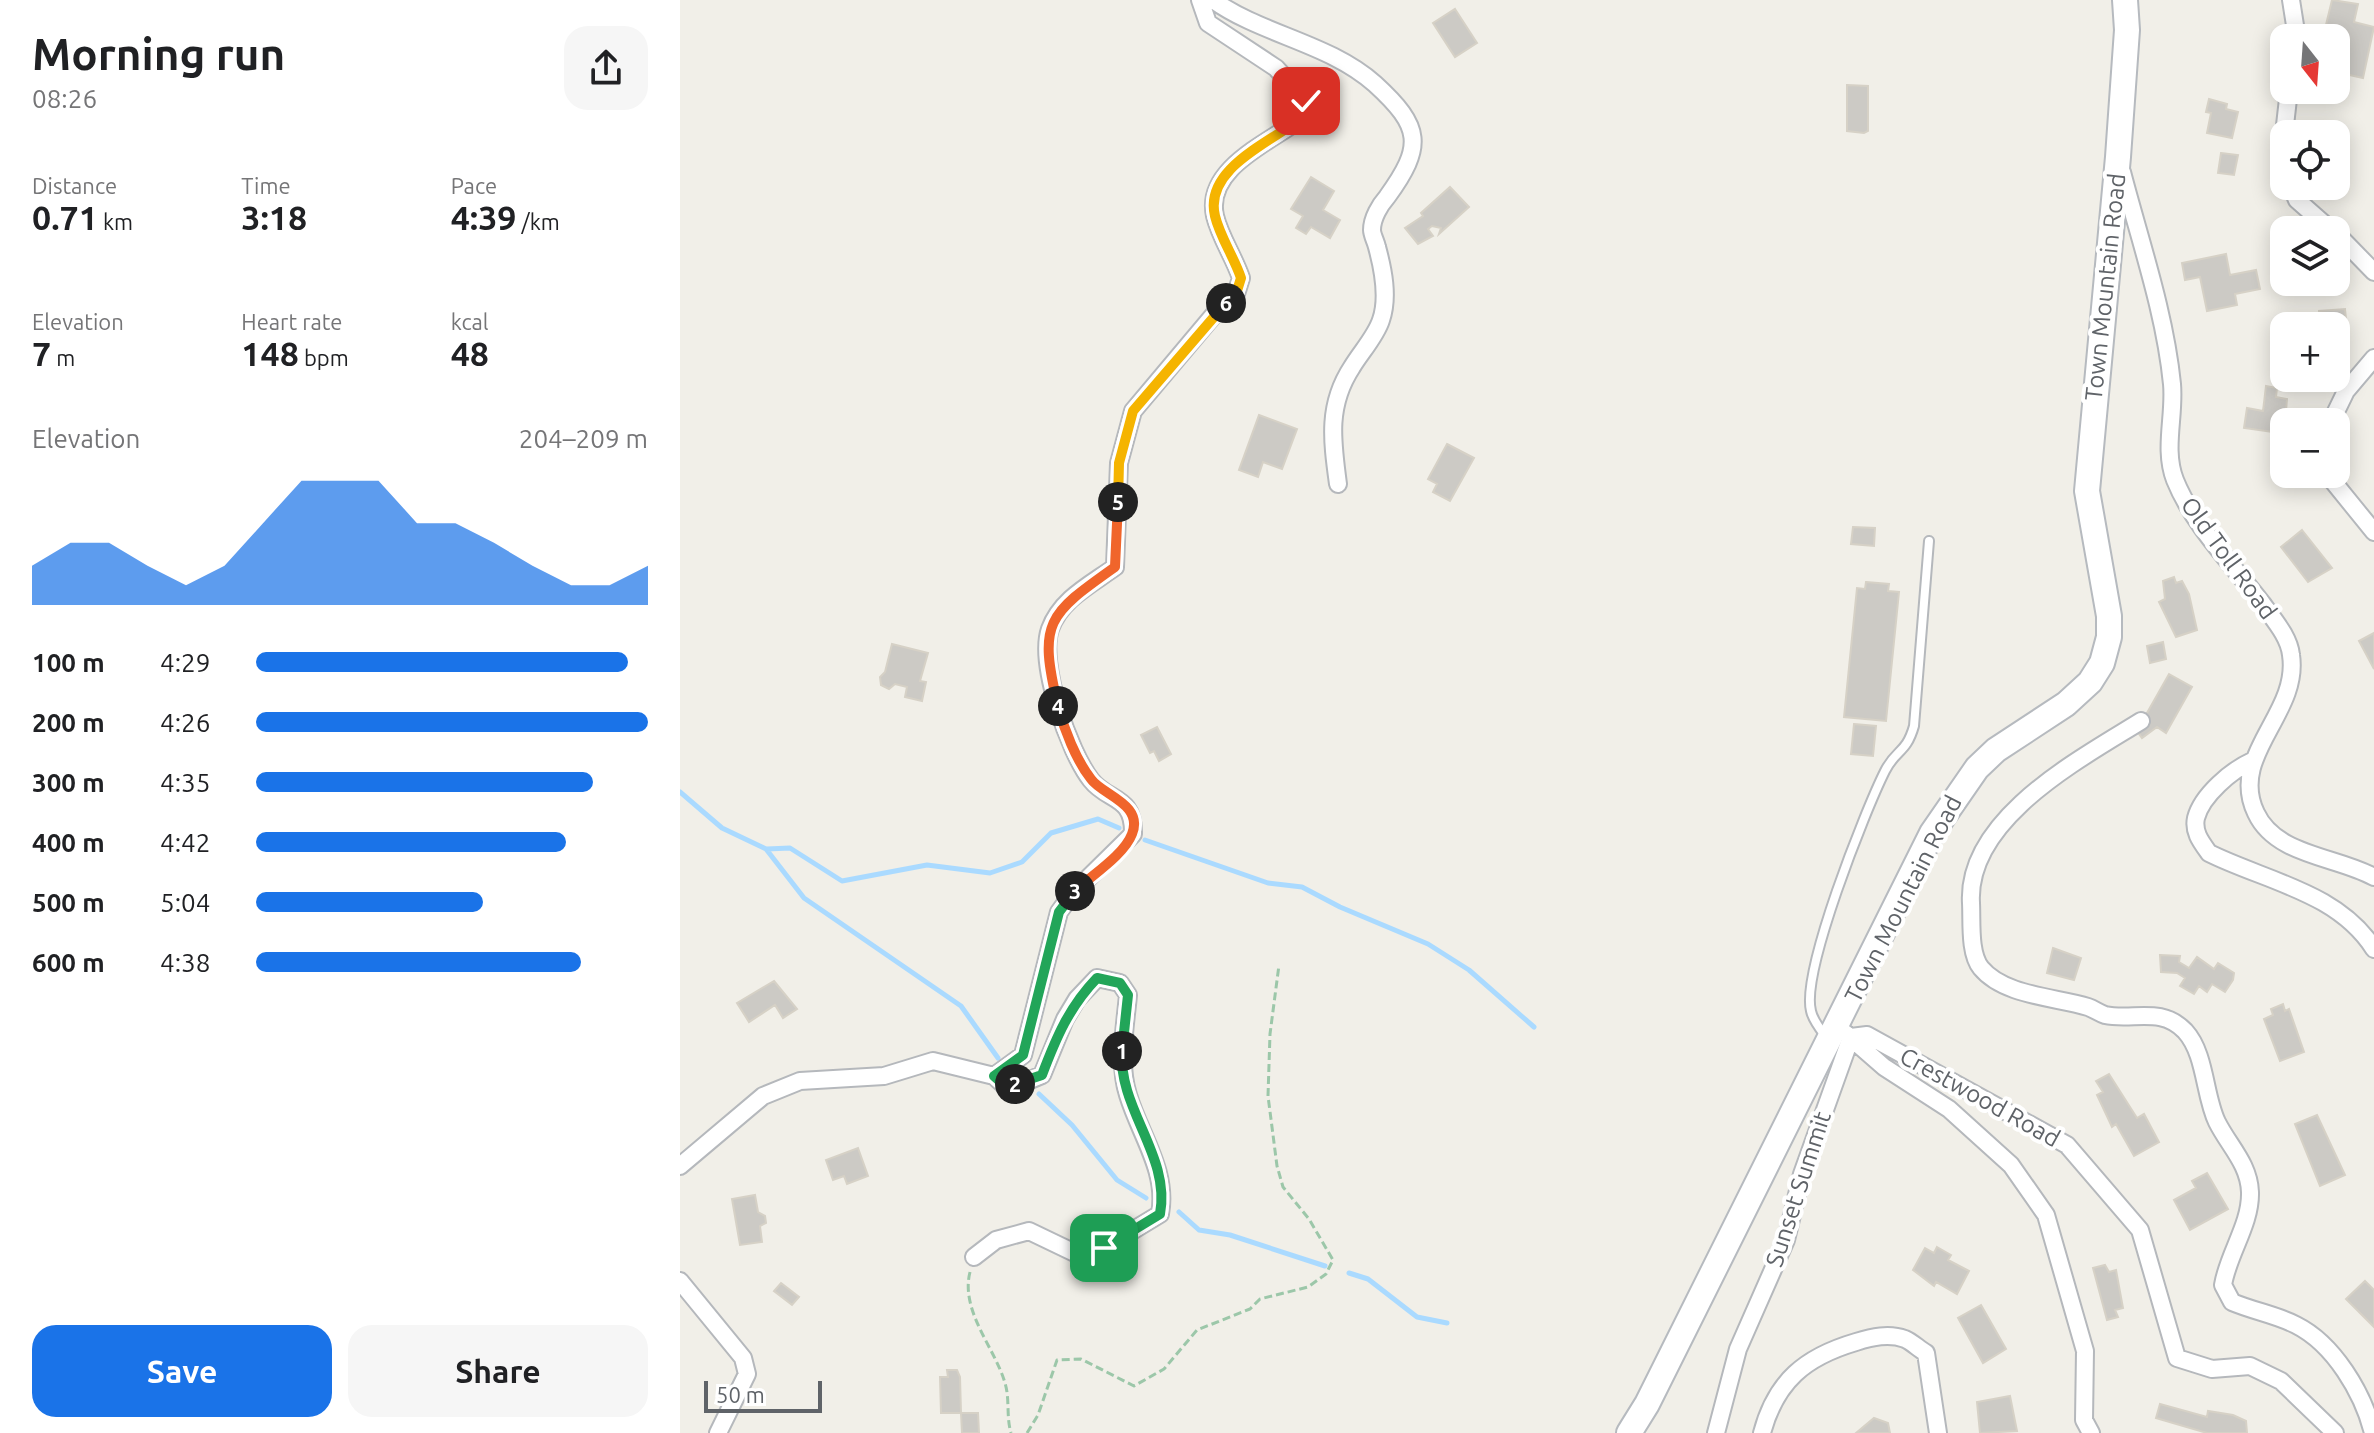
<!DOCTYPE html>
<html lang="en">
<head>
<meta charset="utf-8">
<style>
  body { margin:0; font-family:Ubuntu,sans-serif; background:#f6f6f6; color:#202124; height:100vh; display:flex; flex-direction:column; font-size:30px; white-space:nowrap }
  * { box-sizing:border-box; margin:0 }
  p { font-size:26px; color:#757577 }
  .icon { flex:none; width:44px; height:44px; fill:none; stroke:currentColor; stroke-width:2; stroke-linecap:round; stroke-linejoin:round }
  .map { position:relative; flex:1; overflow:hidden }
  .panel { display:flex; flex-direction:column; background:#fff; width:680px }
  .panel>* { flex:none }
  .needle { width:52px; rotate:163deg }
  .buttons { position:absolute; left:1590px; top:24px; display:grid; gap:16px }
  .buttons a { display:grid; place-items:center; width:80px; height:80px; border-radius:16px; background:#fff; box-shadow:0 4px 20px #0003; font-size:40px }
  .scale { position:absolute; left:24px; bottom:20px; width:118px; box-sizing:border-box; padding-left:8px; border:4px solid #5f6368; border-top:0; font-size:22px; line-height:28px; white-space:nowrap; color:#5f6368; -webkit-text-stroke:6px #fff; paint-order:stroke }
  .pin { position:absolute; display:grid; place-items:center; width:68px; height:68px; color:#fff; margin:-34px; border-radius:16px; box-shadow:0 4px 12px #0006 }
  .km { position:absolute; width:40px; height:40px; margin:-20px; border-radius:50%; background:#222; color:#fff; font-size:22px; line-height:40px; text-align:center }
  .round { display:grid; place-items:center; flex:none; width:84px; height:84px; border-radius:24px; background:#f6f6f6 }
  .overview { display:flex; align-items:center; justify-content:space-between; height:136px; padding:0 32px }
  h1 { font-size:44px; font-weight:700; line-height:60px }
  .figures { display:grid; grid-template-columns:repeat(3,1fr); gap:12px; height:136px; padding:8px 32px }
  .figures div { display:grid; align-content:center }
  .figures b { font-size:34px; font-weight:700 }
  .figures small { font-size:22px; font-weight:400 }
  .figures p { font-size:22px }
  .chart { height:224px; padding:16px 32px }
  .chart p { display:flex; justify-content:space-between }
  .chart svg { width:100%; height:144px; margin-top:8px; fill:#1a73e8; opacity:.7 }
  .primary-button { display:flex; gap:16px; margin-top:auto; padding:16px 32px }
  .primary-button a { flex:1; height:92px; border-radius:24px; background:#1a73e8; color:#fff; font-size:32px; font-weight:700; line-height:92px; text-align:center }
  .primary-button a+a { background:#f6f6f6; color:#202124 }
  ul { padding:0 32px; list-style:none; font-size:26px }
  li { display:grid; grid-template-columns:128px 96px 1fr; align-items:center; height:60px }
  li i { height:20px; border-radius:10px; background:#1a73e8 }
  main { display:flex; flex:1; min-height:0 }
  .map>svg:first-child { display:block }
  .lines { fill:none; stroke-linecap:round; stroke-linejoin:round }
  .stream { stroke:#aadaff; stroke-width:5 }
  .building { fill:#cccac5; stroke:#d6d1c6; stroke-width:2 }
  .service-casing { stroke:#b5b8bc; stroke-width:12 }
  .minor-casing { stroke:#b5b8bc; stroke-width:20 }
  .secondary-casing { stroke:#b6babf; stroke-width:28 }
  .path { stroke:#9cc7a9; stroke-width:3; stroke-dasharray:8 4; stroke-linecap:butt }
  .service { stroke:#fff; stroke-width:8 }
  .minor { stroke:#fff; stroke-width:16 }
  .secondary { stroke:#fff; stroke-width:24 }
  .split-1-casing { stroke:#fff; stroke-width:16 }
  .split-2-casing { stroke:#fff; stroke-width:16 }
  .split-3-casing { stroke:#fff; stroke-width:16 }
  .split-4-casing { stroke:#fff; stroke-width:16 }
  .split-5-casing { stroke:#fff; stroke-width:16 }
  .split-6-casing { stroke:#fff; stroke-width:16 }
  .split-7-casing { stroke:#fff; stroke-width:16 }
  .split-1 { stroke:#22a559; stroke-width:10 }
  .split-2 { stroke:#22a559; stroke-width:10 }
  .split-3 { stroke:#22a559; stroke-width:10 }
  .split-4 { stroke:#f0652b; stroke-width:10 }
  .split-5 { stroke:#f0652b; stroke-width:10 }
  .split-6 { stroke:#f5b400; stroke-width:10 }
  .split-7 { stroke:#f5b400; stroke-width:10 }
  .labels { text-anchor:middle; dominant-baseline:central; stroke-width:8; stroke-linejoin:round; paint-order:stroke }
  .street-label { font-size:24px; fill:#5f6368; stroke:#fff }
</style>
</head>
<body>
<main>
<section class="panel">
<div class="overview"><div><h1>Morning run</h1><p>08:26</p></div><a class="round"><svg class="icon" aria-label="share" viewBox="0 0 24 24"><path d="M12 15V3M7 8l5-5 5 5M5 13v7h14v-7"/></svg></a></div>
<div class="figures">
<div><p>Distance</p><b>0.71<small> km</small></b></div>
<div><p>Time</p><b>3:18</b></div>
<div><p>Pace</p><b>4:39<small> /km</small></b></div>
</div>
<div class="figures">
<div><p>Elevation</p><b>7<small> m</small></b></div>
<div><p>Heart rate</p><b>148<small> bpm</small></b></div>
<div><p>kcal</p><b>48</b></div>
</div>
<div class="chart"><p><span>Elevation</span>204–209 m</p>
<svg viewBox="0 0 160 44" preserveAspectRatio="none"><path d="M0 44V32L10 25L20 25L30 32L40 38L50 32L60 19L70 6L80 6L90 6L100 19L110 19L120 25L130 32L140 38L150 38L160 32V44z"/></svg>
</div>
<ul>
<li><b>100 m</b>4:29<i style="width:95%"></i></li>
<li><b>200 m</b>4:26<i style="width:100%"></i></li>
<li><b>300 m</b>4:35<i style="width:86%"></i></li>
<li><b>400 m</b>4:42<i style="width:79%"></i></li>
<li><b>500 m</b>5:04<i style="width:58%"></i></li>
<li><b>600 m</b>4:38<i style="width:83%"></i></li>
</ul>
<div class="primary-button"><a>Save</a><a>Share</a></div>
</section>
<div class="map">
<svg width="1694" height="1433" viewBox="0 0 1694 1433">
  <rect width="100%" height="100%" fill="#f1efe8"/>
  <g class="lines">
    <path class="stream" d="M0 792 42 828 86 849 124 898 281 1006 318 1058
      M465 840 588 883 622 887 660 907 748 944 789 970 854 1027
      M87 849 110 848 162 881 247 865 310 873 342 862 371 833 418 819 439 828
      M359 1094 392 1125 437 1180 466 1198
      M499 1212 519 1230 550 1235 645 1266
      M669 1273 688 1279 737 1317 767 1323"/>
  </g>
  <path class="building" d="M1652 0 1678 4 1674 22 1694 27 1683 78 1656 72 1658 48 1666 50 1669 39 1644 33Z
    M775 9 797 43 775 57 753 23Z
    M1167 85 1188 86V131L1184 133 1167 131Z
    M1529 99 1547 104 1546 109 1558 112 1552 138 1527 133 1531 113 1526 112Z
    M1541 153 1558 155 1554 175 1538 173Z
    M631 177 654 191 643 210 660 220 650 238 631 227 626 234 616 228 623 216 611 209Z
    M770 187 789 207 759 234 761 228 752 226 748 229 753 236 738 244 725 228 743 216 741 213Z
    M1546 254 1550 275 1576 270 1580 289 1555 294 1557 305 1527 311 1520 277 1505 280 1502 263Z
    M1665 309 1668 339 1656 340V326H1640L1639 311Z
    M1586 386 1597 388 1596 397 1607 399 1604 435 1600 438 1593 432 1564 428 1567 408 1583 411Z
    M579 415 617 429 602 469 583 462 578 477 559 470Z
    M767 444 794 458 770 501 753 492 757 484 748 479Z
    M1173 527 1195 528 1194 546 1171 544Z
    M1622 530 1652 568 1628 582 1601 547Z
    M1494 577 1496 583 1502 581 1509 594 1517 630 1496 637 1479 602 1485 599 1483 581Z
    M1186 582 1209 584 1208 591 1219 592 1206 721 1164 717 1177 588 1185 589Z
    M1694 633V669L1679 641Z
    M1483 642 1486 659 1470 663 1467 646Z
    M212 644 248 653 240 681 246 682 242 701 225 697 227 687 215 684 209 689 201 685 200 677 205 672Z
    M1489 674 1512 687 1486 733 1477 727 1462 738 1454 727 1463 720Z
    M1174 724 1196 726 1193 756 1171 754Z
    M477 727 491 754 479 761 474 751 470 753 461 735Z
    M1373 948 1401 958 1394 980 1367 973Z
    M1480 955 1500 956 1499 962 1509 968 1517 957 1534 969 1538 963 1554 973 1553 980 1545 992 1532 984 1527 992 1519 986 1514 994 1500 986 1505 978 1497 973 1481 972Z
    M94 981 117 1009 103 1018 95 1005 69 1022 57 1003Z
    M1603 1004 1605 1011 1609 1009 1624 1052 1600 1061 1584 1019 1593 1015 1591 1009Z
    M1429 1074 1457 1118 1464 1114 1479 1142 1454 1156 1436 1124 1432 1127 1417 1095 1423 1092 1416 1081Z
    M1637 1115 1665 1175 1640 1186 1615 1124Z
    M178 1148 188 1176 167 1184 164 1176 153 1180 146 1160Z
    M1527 1173 1548 1209 1510 1230 1494 1200 1516 1188 1512 1181Z
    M75 1195 78 1212 85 1216 86 1223 80 1226 82 1242 60 1245 52 1199Z
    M1257 1247 1271 1255 1268 1260 1289 1271 1277 1294 1256 1282 1254 1286 1233 1270 1245 1248 1254 1253Z
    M1425 1265 1429 1272 1436 1270 1443 1308 1435 1310 1438 1317 1427 1320 1413 1268Z
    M1685 1281 1694 1290V1327L1666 1299Z
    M101 1283 119 1297 112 1305 94 1291Z
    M1301 1305 1326 1349 1303 1363 1278 1318Z
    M267 1370H277L280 1377 281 1413H261L260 1377H268Z
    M1330 1396 1337 1431 1300 1433 1297 1402Z
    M1480 1404 1527 1417 1528 1411 1553 1415 1566 1421 1567 1433H1527L1476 1418Z
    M281 1413H298L299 1433H282Z
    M1194 1418 1208 1423 1210 1433H1176Z"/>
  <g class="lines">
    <g class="service-casing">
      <path id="service" d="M1147 1038C1141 1030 1133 1021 1131 1011 1121 972 1185 811 1205 771 1216 749 1226 754 1234 726L1249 541"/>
    </g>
    <g class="minor-casing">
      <path id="minor" d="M533 0C582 35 649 43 695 84 742 127 744 146 707 197 700 205 692 218 692 230 692 235 696 242 697 247 703 269 709 297 701 320 696 336 681 352 672 367 647 405 652 440 658 484
        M1611 0 1617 38
        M1604 134 1609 90
        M1442 172C1460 241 1485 313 1492 384 1495 416 1483 449 1495 480 1513 525 1553 565 1582 603 1593 619 1609 636 1611 655 1620 714 1548 755 1576 813 1596 856 1656 856 1694 877
        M1611 186 1617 200 1651 230
        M1656 233 1694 272
        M1651 422 1666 391 1694 358
        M1647 474 1694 532
        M1461 721C1400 759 1286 819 1291 903 1292 922 1289 953 1301 968 1324 996 1376 997 1408 1007 1414 1009 1419 1013 1425 1015 1453 1021 1481 1006 1505 1031 1526 1054 1524 1095 1537 1122 1549 1146 1569 1164 1570 1192 1571 1224 1548 1254 1543 1285L1552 1302C1573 1311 1597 1315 1616 1325 1654 1344 1683 1393 1693 1433
        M1572 761C1552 770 1522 795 1516 818 1513 832 1521 842 1529 853 1585 881 1658 892 1694 949
        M1165 1033 1204 1067 1269 1109 1331 1165 1366 1215 1405 1351 1404 1420 1411 1433
        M0 1166 83 1096 120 1081 204 1076 253 1061 314 1076 343 1055 379 912 392 894 453 834C454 795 428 802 411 780 389 752 358 663 370 629 381 599 410 585 435 567L439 463 453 411 537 311 556 294 561 278C554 257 540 237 535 216 524 166 596 140 624 116L626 101 596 68 528 23 520 0
        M294 1257 316 1240 349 1231 399 1255 424 1248 480 1214C488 1171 460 1135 448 1095 438 1063 445 1028 448 995L440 983 417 978 397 999 385 1019 362 1075 343 1083 323 1084 314 1076
        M0 1281 63 1358 67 1374 38 1433
        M1036 1433 1058 1349 1106 1240 1122 1174 1171 1037 1187 1035 1387 1145 1460 1230 1497 1358 1532 1369 1570 1366 1601 1381 1655 1433
        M1082 1433C1096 1381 1125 1357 1176 1342 1192 1337 1209 1333 1225 1339 1232 1342 1239 1349 1246 1353L1258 1433"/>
    </g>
    <g class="secondary-casing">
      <path id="secondary" d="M949 1433 967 1404 1252 833 1297 768 1316 750 1386 704 1410 682 1422 663 1429 637V616L1407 491 1438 157 1447 30 1445 0"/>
    </g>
    <path class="path" d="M290 1272C280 1311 315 1348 325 1383 330 1399 326 1416 331 1433
      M347 1433 358 1415 377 1360 401 1359 454 1386 484 1369 517 1330 570 1309 580 1299 628 1287 646 1274 653 1260 629 1219 603 1187 597 1166 588 1096 590 1034 599 965"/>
    <use href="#service" class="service"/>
    <use href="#minor" class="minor"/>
    <use href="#secondary" class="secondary"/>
  </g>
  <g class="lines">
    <g class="split-1-casing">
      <path id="split-1" d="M424 1248 480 1214C491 1156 438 1109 442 1051"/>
    </g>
    <g class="split-2-casing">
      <path id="split-2" d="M335 1084 362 1075C376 1038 389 1007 417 978L440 983 448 995 442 1051"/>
    </g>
    <g class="split-3-casing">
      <path id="split-3" d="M335 1084H323L314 1076 343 1055 379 912 395 891"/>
    </g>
    <g class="split-4-casing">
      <path id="split-4" d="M378 706C384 729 396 760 411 779 422 795 464 804 452 834 444 855 412 875 395 891"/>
    </g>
    <g class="split-5-casing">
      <path id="split-5" d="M378 706C358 622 367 615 435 567L438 502"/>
    </g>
    <g class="split-6-casing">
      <path id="split-6" d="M438 502 439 463 453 411 546 303"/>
    </g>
    <g class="split-7-casing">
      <path id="split-7" d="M546 303 556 294 561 278C554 257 540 237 535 216 523 167 596 140 624 116L626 101"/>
    </g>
    <use href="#split-1" class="split-1"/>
    <use href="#split-2" class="split-2"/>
    <use href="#split-3" class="split-3"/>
    <use href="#split-4" class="split-4"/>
    <use href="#split-5" class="split-5"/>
    <use href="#split-6" class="split-6"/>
    <use href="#split-7" class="split-7"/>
  </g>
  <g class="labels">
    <g class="street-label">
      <text transform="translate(1425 287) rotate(-84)">Town Mountain Road</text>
      <text transform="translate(1549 558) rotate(54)">Old Toll Road</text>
      <text transform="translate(1223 899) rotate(-63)">Town Mountain Road</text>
      <text transform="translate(1300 1097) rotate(29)">Crestwood Road</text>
      <text transform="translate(1118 1189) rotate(-72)">Sunset Summit</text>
    </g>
  </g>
</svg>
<div class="buttons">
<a><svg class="needle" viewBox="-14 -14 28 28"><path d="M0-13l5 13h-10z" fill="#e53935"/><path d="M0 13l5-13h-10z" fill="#757577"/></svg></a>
<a><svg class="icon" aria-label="locate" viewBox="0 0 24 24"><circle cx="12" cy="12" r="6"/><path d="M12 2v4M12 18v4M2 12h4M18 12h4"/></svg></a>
<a><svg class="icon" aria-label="layers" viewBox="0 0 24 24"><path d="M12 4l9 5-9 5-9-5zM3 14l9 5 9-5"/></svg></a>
<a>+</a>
<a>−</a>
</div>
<div class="scale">50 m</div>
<div class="pin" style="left:424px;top:1248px;background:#1e9e55"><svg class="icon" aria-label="arrive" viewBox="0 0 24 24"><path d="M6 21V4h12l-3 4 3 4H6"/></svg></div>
<div class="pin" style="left:626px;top:101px;background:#d93025"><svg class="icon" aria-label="check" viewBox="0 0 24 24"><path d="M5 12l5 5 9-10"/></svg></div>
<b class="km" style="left:442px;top:1051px">1</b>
<b class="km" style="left:335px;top:1084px">2</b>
<b class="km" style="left:395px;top:891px">3</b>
<b class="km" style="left:378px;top:706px">4</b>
<b class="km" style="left:438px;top:502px">5</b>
<b class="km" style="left:546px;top:303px">6</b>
</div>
</main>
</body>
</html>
